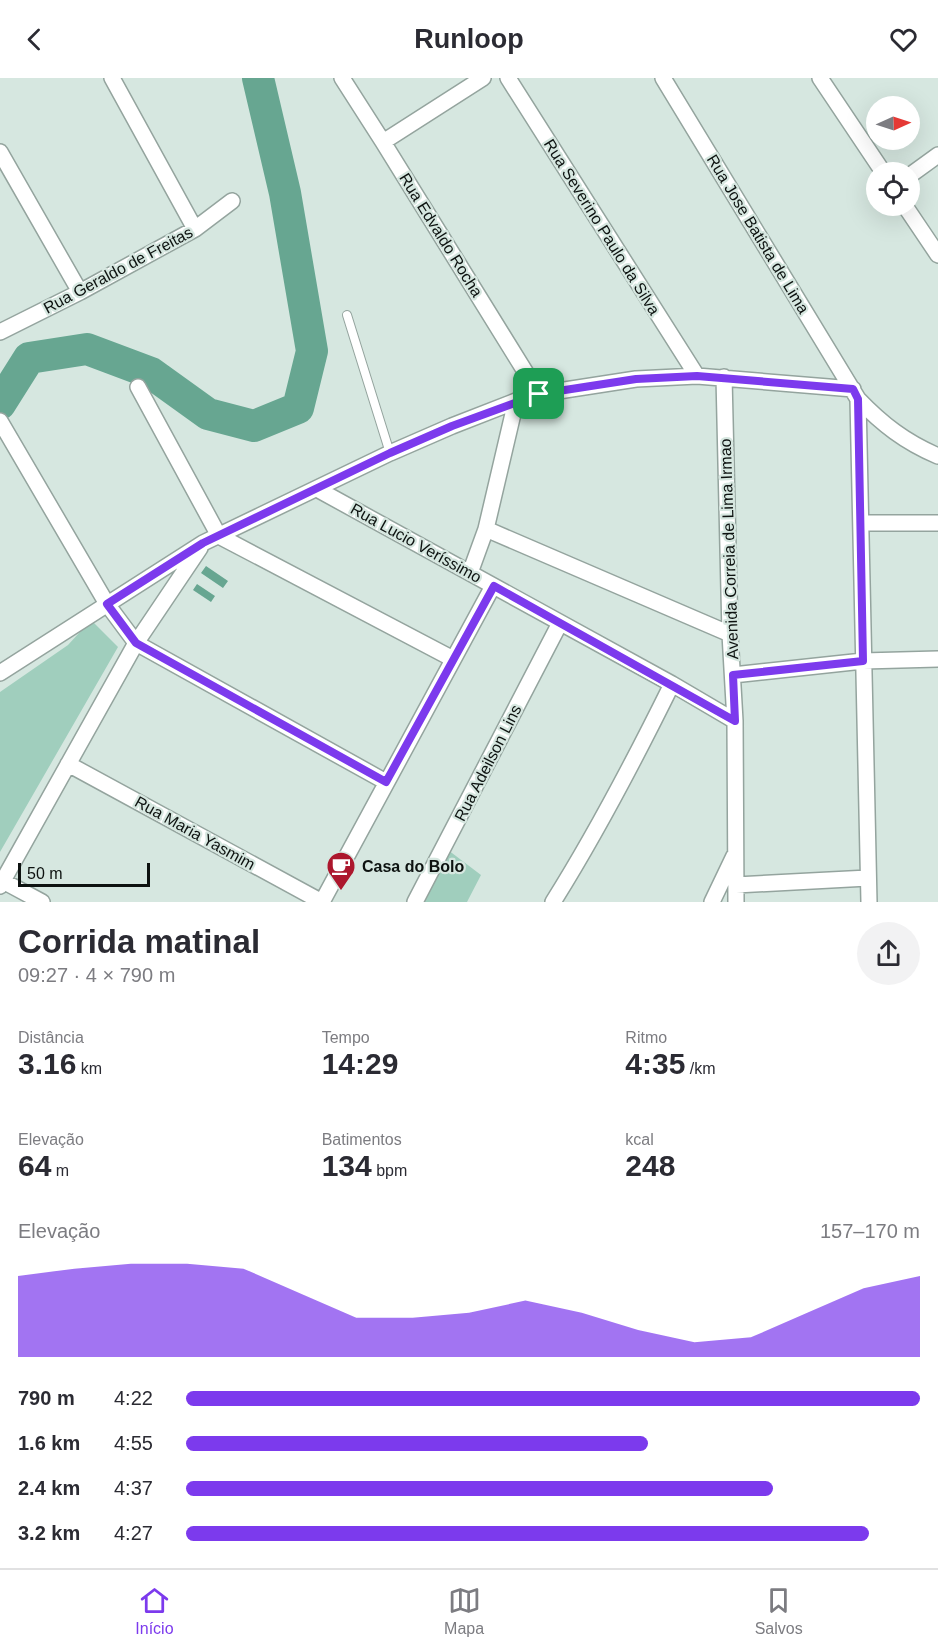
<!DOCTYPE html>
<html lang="pt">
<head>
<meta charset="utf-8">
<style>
  body { margin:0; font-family:Arial,sans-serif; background:#f2f2f3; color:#2b2b33; height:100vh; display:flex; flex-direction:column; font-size:22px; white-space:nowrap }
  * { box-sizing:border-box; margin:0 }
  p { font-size:20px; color:#7c7c81 }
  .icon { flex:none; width:33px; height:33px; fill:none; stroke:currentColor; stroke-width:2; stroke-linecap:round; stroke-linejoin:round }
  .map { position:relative; height:824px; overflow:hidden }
  .panel { display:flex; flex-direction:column; background:#fff; flex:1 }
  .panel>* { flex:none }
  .needle { width:39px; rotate:87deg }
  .tools { position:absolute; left:866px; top:18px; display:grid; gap:12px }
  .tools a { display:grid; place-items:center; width:54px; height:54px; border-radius:50%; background:#fff; box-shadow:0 6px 24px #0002; font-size:30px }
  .scale { position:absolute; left:18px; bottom:15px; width:132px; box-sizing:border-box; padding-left:6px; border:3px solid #0d1210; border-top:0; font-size:16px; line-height:21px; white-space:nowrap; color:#0d1210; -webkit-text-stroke:4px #d6e7e0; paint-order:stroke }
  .pin { position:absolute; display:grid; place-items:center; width:51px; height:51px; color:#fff; margin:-26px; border-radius:12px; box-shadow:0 3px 9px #0006 }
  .round { display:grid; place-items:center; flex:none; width:63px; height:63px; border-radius:32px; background:#f2f2f3 }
  .head { display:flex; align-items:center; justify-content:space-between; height:102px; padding:0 18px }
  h1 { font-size:33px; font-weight:800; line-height:45px }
  .figures { display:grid; grid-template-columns:repeat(3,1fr); gap:9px; height:102px; padding:6px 18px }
  .figures div { display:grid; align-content:center }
  .figures b { font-size:30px; font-weight:800 }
  .figures small { font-size:16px; font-weight:400 }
  .figures p { font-size:16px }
  .chart { height:168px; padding:12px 18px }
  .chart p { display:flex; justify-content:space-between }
  .chart svg { width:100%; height:108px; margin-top:6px; fill:#7c3aed; opacity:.7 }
  ul { padding:0 18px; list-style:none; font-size:20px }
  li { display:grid; grid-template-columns:96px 72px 1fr; align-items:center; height:45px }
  li i { height:15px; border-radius:8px; background:#7c3aed }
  header { display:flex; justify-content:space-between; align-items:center; height:78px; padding:0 18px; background:#fff; font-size:27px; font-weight:800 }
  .tabs { display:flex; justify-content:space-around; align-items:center; height:84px; border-top:2px solid #e1e1e2; background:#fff; font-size:16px; color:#7c7c81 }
  .tabs a { display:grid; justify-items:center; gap:3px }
  .tabs .selected { color:#7c3aed }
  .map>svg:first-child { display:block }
  .green { fill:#a0cebd }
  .water { fill:#67a691 }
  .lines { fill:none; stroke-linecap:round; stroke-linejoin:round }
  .river { stroke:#67a691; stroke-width:32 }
  .lane-casing { stroke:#94a49e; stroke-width:10 }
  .street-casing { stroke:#94a49e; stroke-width:18 }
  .lane { stroke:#fff; stroke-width:8 }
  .street { stroke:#fff; stroke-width:15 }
  .route-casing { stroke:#fff; stroke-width:12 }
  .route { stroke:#7c3aed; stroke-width:8 }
  .labels { text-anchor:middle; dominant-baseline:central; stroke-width:4.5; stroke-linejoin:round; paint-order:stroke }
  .street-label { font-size:16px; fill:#0d1210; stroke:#d6e7e0 }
  .poi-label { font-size:16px; font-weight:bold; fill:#0d1210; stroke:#d6e7e0; text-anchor:start }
</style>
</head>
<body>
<header><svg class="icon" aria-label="back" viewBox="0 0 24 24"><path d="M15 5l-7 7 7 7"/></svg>Runloop<svg class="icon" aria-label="heart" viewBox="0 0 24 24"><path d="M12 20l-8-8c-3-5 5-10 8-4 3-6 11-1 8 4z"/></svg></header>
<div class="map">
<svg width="938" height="824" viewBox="0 0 938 824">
  <rect width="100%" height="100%" fill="#d6e7e0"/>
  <path class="green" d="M91 542 118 569 0 774V614L68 567Z
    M448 772 481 797 467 824H421Z"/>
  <path class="water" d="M206 488 228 503 223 510 201 495Z
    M197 506 215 518 211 524 193 512Z"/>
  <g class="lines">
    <path class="river" d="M0 326 29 280 87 271 151 295 208 336 254 348 298 330 312 273 285 115 258 0"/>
    <g class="lane-casing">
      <path id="lane" d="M347 237 390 375"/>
    </g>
    <g class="street-casing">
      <path id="street" d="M112 0 195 151
        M342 0 383 64 539 316
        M508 0 697 298
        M663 0 858 321C882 346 905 364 938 378
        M820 0 883 94
        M383 64 483 0
        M0 74 80 214
        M909 98 938 77
        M905 128 938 177
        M0 254 80 214 195 151 232 123
        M724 299 730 556 735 643 736 824
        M138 309 219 458
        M858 321 869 824
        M0 343 107 526 136 565 386 704
        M317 411 672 606 735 643
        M861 445H938
        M486 451 730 556
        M219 458 453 581
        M470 495 486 451 516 323
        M0 595 203 465 390 375 452 348 516 323 539 316 636 301 697 298 853 311
        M733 597 863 583 938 581
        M68 686 322 824
        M3 803 42 824
        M736 807 868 800
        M0 808 136 565 200 470
        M322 824 493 508
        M415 824 560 545
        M553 824C597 754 635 681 672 606
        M712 824 734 778"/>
    </g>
    <use href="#lane" class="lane"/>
    <use href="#street" class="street"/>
  </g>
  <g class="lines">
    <g class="route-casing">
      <path id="route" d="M697 298 853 311 858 321 863 583 733 597 735 643 494 508 386 704 136 565 107 526 203 465 390 375 452 348 539 316 636 301Z"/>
    </g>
    <use href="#route" class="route"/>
  </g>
  <defs>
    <g id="cafe-pin" transform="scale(1.5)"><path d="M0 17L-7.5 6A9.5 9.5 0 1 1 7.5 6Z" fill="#ac172d" stroke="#d6e7e0"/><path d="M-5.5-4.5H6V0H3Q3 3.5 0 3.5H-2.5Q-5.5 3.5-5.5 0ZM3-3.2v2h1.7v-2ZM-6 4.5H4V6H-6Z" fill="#fff"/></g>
  </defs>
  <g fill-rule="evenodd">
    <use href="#cafe-pin" x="341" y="788"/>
  </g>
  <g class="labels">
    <g class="street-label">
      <text transform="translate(602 149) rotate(58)">Rua Severino Paulo da Silva</text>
      <text transform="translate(758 156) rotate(59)">Rua Jose Batista de Lima</text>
      <text transform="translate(441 157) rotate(58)">Rua Edvaldo Rocha</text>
      <text transform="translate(118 192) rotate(-28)">Rua Geraldo de Freitas</text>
      <text transform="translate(416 465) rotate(29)">Rua Lucio Veríssimo</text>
      <text transform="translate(729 471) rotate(-92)">Avenida Correia de Lima Irmao</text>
      <text transform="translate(488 685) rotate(-63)">Rua Adeilson Lins</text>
      <text transform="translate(195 755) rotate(29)">Rua Maria Yasmim</text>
    </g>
    <g class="poi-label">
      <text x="362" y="788">Casa do Bolo</text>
    </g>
  </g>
</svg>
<div class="tools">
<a><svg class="needle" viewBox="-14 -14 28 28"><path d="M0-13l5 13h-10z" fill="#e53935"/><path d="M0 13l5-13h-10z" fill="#7c7c81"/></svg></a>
<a><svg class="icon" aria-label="locate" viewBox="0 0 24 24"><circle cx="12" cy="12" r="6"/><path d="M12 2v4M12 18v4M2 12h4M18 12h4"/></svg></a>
</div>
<div class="scale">50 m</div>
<div class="pin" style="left:539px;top:316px;background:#1e9e55"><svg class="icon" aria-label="arrive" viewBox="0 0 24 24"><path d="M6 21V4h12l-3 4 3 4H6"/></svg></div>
</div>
<section class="panel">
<div class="head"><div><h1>Corrida matinal</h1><p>09:27 · 4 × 790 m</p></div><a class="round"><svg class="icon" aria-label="share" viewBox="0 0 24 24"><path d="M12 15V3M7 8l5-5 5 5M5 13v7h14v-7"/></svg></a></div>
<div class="figures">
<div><p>Distância</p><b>3.16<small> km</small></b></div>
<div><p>Tempo</p><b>14:29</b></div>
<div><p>Ritmo</p><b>4:35<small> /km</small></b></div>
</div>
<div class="figures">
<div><p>Elevação</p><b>64<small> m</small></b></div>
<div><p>Batimentos</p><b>134<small> bpm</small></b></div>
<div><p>kcal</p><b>248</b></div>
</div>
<div class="chart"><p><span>Elevação</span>157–170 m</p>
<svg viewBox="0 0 160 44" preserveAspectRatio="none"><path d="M0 44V11L10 8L20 6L30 6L40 8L50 18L60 28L70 28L80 26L90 21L100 26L110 33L120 38L130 36L140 26L150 16L160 11V44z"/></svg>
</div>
<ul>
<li><b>790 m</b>4:22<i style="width:100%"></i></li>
<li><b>1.6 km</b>4:55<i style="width:63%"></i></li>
<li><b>2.4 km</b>4:37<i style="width:80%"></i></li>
<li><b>3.2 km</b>4:27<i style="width:93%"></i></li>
</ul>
</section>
<nav class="tabs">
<a class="selected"><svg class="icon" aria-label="home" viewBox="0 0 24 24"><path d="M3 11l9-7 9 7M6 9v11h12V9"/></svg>Início</a>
<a><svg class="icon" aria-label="map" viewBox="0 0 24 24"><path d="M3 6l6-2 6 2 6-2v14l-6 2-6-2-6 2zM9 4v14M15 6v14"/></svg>Mapa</a>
<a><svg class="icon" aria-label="saved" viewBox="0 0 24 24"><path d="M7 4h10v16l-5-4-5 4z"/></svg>Salvos</a>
</nav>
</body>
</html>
